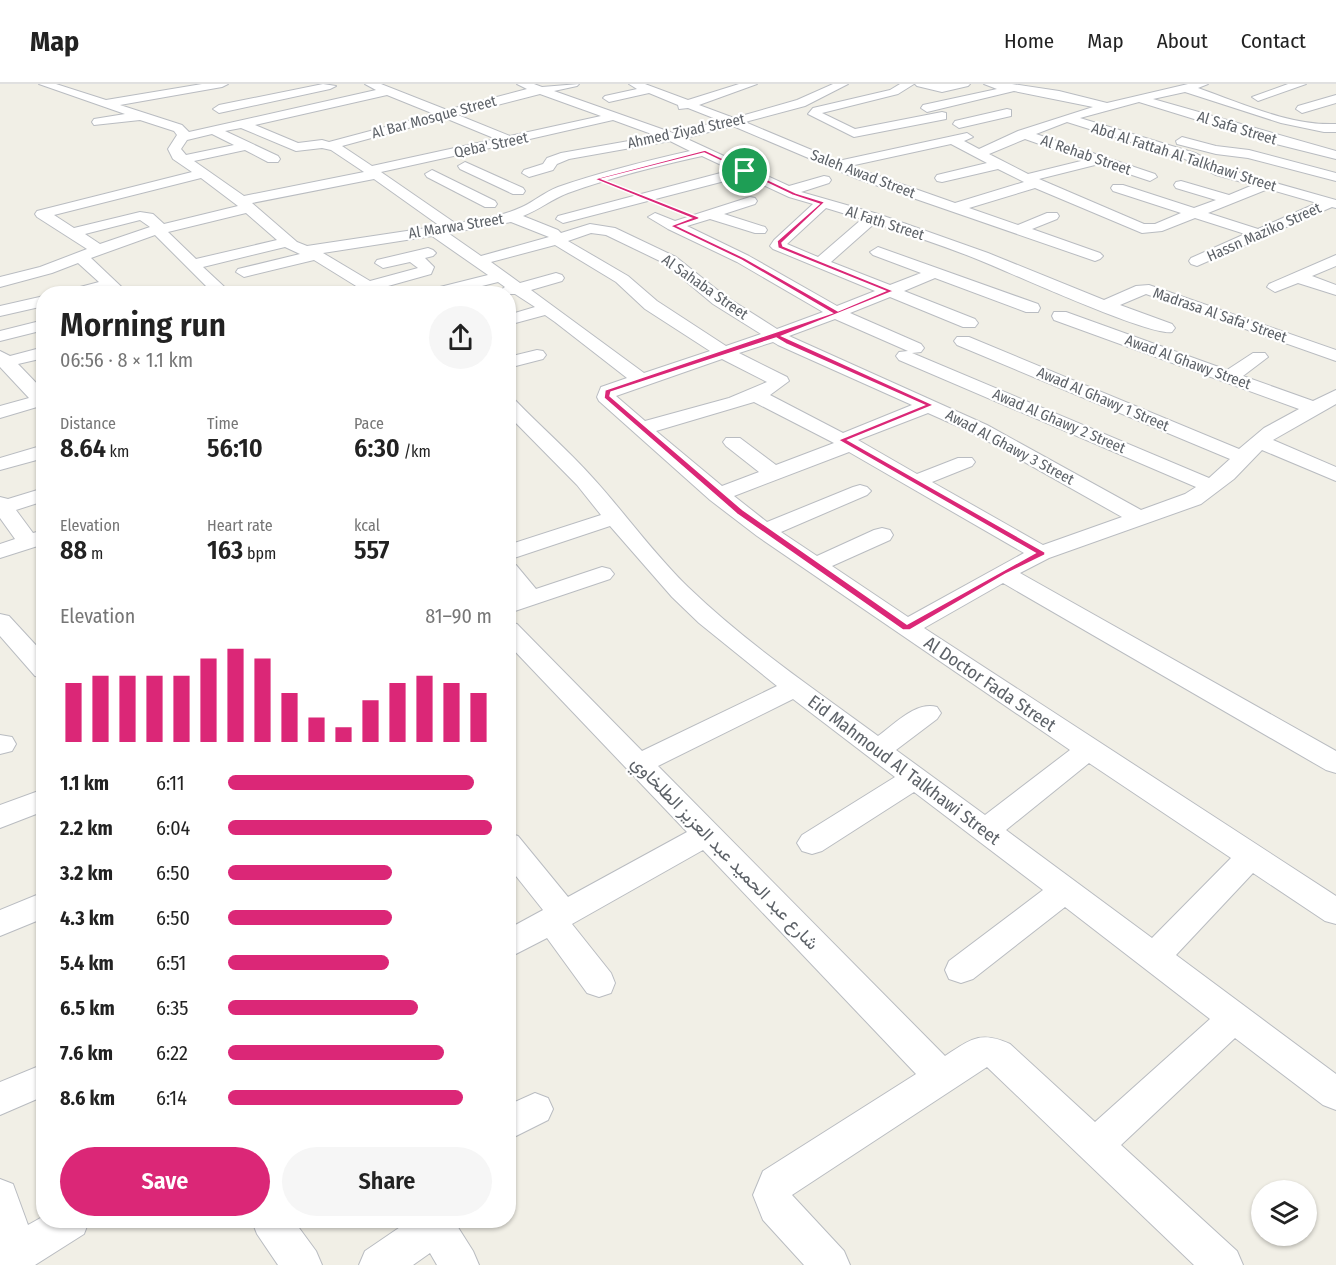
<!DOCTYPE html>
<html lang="en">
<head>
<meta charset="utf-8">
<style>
  body { margin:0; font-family:"Fira Sans Condensed",Vazirmatn,sans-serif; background:#f6f6f6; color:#222; height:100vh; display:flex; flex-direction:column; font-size:22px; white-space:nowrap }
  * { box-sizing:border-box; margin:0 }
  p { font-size:20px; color:#767676 }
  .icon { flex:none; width:33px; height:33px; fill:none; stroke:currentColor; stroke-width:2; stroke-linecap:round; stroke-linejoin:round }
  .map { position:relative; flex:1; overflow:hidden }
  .details { position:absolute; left:36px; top:202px; width:480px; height:942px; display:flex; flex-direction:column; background:#fff; border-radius:24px; box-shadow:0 2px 4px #0004 }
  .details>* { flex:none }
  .tools { position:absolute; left:1251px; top:1096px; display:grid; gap:12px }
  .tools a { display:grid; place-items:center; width:66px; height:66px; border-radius:50%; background:#fff; box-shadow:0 2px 4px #0004; font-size:30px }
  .pin { position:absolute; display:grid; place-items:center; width:51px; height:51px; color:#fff; margin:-26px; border:3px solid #fff; border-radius:50%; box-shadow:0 2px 6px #0007 }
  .round { display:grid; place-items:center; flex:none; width:63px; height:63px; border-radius:32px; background:#f6f6f6 }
  .headline { display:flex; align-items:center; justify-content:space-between; height:102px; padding:0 24px }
  h1 { font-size:33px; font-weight:600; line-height:45px }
  .figures { display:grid; grid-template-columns:repeat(3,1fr); gap:9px; height:102px; padding:6px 24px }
  .figures div { display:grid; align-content:center }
  .figures b { font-size:26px; font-weight:600 }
  .figures small { font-size:16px; font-weight:400 }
  .figures p { font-size:16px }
  .chart { height:168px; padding:12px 24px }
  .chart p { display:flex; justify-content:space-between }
  .chart svg { width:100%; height:108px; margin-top:6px; stroke:#db2777; stroke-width:6 }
  .action { display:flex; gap:12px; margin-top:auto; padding:12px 24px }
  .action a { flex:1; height:69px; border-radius:36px; background:#db2777; color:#fff; font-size:24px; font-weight:600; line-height:69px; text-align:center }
  .action a+a { background:#f6f6f6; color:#222 }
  ul { padding:0 24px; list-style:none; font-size:20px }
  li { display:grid; grid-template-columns:96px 72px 1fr; align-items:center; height:45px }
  li i { height:15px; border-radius:8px; background:#db2777 }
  header { display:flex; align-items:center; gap:36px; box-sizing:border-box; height:84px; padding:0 30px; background:#fff; border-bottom:2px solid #e0e0e0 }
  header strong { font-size:28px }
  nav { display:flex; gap:33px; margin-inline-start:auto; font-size:21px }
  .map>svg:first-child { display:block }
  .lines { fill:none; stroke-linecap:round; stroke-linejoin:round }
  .minor-casing { stroke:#b9bcc1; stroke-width:2 }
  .minor { fill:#fff; fill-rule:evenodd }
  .route { fill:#db2777; stroke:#fff; stroke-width:1.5; fill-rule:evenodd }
  .labels { text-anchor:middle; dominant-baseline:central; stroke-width:4.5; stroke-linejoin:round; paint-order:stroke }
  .far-street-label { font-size:15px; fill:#5d6268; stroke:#fff }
  .street-label { font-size:18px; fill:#5d6268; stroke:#fff }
</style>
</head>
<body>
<header>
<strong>Map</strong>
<nav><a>Home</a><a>Map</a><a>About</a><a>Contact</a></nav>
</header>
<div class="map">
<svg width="1336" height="1181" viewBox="0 0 1336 1181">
  <rect width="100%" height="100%" fill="#f1efe6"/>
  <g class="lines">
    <g class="minor-casing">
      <path id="minor" d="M39 0H56L106 16 202 0H228L222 3 120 21 182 41 189 48 376 6 365 0H381L447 26 527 5 517 0H534L542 3 579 0 577 2 554 7 673 49 721 37 688 24 679 25 678 21 649 9 609 18 603 14 605 12 637 5 629 0H645L688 16 739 0H757L699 21 734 34 797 16 833 0H848L805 22 745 38 838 77 967 49 973 53 964 57 979 65 1018 47 1093 23 1014 7 927 28 921 24 923 21 997 5 984 0H1012L1059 7 1107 19 1188 0H1208L1198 4C1241 19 1290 42 1336 40V48H1324L1281 39 1185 8 1153 15 1336 67V75L1272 59 1139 18 1080 34 1195 69 1226 85 1336 116V124L1332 123 1197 182 1191 180 1189 177 1191 174 1245 150 1195 134 1162 147 1142 149 1035 104 969 124 1018 141 1047 129H1057L1059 132 1057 135 1032 145 1100 169 1103 172 1100 175 1095 177 858 95 733 42 685 54 789 102 824 92 829 93 831 96 829 99 801 108 878 130 988 169 1104 216 1136 202 1149 201 1336 266V277L1146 210 1120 221 1172 240 1175 244 1172 248C1151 253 1009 188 979 176 945 162 910 151 875 139L831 178 890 201 921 189 873 171 870 168 878 163 1038 220 1040 224 1038 228H1026L935 194 904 207 975 235 978 239 975 243H963L890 213 850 229 921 260 924 264 921 268 912 269 1209 394 1230 375 957 261 954 257 957 253H969L1239 365 1264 344 1299 325 1054 236 1052 232 1054 228H1066L1227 286 1253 269H1265L1268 273 1243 292 1313 317 1336 306V320L1273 356 1336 383V397L1262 366 1234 395 1201 420 1049 474 1020 489 1336 667V689L1326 686 1003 499 924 544 1336 812V840L1325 837 1253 789 1176 871 1336 990V1026L1323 1021 1235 954 1121 1061 1237 1167 1243 1181H1194L987 983 792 1111 844 1167 850 1181H804L763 1136 753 1111 763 1087 916 990 703 766 572 840 611 889 615 899 611 909 599 913 587 909 547 854 508 874V845L543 826 508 782V749L518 752 568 813 687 748 508 560V538L517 540 642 667 777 602 699 539 672 513 610 442 508 476V461L601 431 577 401 508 331V314L515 316C540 342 568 366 592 393 625 429 653 469 688 503 746 559 814 605 878 652 895 640 916 617 937 623L941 629 937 635 896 666 985 731 1070 666 757 452 710 416 599 317 597 313 601 303 627 294 555 238 545 231 508 241V231L535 223 515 210H501L499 207 505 203 498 198 450 210H422L424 207 488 191 432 152 323 169 370 197 418 184 410 178 383 184 375 179 377 176 428 164 433 166 436 169 433 172 425 174 434 183 431 190 381 204 388 210H369L314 176 244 193 236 188 238 185 300 170 285 163 203 183 232 210H214L155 151 91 174 129 210H111L107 206 91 210H63L65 207 99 198 78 179 52 189 0 203V193L40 183 87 165 37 133 35 130 37 127 192 88 173 75 168 65 177 51 174 47 140 36 94 41 92 38 94 35 125 30ZM540 10 601 32 510 52 458 31ZM387 11 434 30 329 58 322 56 298 59 255 41ZM445 34 496 55 372 82 342 62ZM613 36 657 52 561 69 547 74 543 80 524 86 522 89 529 93 553 86 557 80 569 75 670 57 690 67C646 77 601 88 558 103 543 109 535 117 522 123 500 133 478 136 455 139L381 88 508 60 520 61 521 57ZM1067 38 1185 75 1216 91 1253 101 1229 111 1181 97 1176 98 1174 101 1176 104 1216 116 1194 124 1123 101H1113L1111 104 1113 107 1181 129 1155 140H1144L1039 95 1099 80 1150 97 1157 93 1155 90 1036 50ZM241 44 296 67 322 64 331 66 364 88 244 112 194 77 245 66 268 78H278L280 75 278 72 225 47ZM212 50 234 61 186 71 181 65 187 56ZM1025 55 1085 76 1028 90 989 70ZM951 60 987 79 937 91 935 94 937 97 942 98 998 85 1024 98 955 119 850 82ZM702 72 732 86 558 132 556 135 563 139 744 92 789 113 813 120 774 156 770 162 773 165 875 207 837 222 749 172 687 142 710 135 755 149H765L767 146 765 143 724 130 755 120 757 117 755 114 750 113 675 137 655 129 648 133 668 145 737 178 823 228 777 245 725 212 676 173 615 144 590 140 561 149 558 146 523 132C539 126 552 115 568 109 612 93 657 82 702 72ZM201 94 238 122 164 140 153 130 140 128 74 144 54 131ZM374 95 440 142 307 162 297 158 252 119ZM1268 105 1317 119 1258 145 1208 129ZM826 124 862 135 818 173 787 160ZM246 129 277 156 196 175 168 148ZM140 136 150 143 100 160 85 150ZM511 138 549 153 481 172 448 149ZM591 149 606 151 664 179 713 220 761 250 726 262 657 217 628 192 568 157ZM555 161 616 198 645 225 710 267 644 289 531 206 562 197 564 194 562 191 556 189 520 199 491 178ZM835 235 908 267 899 268 896 272 899 276 1196 403 1185 410 1141 426 987 341 789 252ZM773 258 778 261 912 321 843 349 770 311 789 297 787 293 739 269ZM722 275 767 298 729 314 645 337 616 312ZM754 318 834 359 776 381 740 354H726L723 358 726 362 759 388 722 402 656 347ZM928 329 973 349 1122 433 1043 461 932 398 972 382 975 378 972 374H958L917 390 858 356ZM849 368 1024 469 908 533 832 482 890 456 893 451 890 446 882 444 874 446 817 472 781 448 867 411 871 407 867 403 860 401 853 403 767 438 734 412ZM793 615 895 693 802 751 797 759 802 767 812 770 822 767 914 708 1043 806 949 877 945 886 949 895 961 899 973 895 1065 823 1210 935 1095 1038 1010 960C980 946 970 956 945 972L658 682ZM1089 679 1231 774 1152 854 1006 746Z
        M323 0 336 2 330 5 219 29 213 25 219 21Z
        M900 0H914L898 10 822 29 855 45 942 28 946 29V35L854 53 808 30 813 24 890 6Z
        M915 0H970L968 2 942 8 917 2Z
        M1288 0H1306L1258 17 1252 13Z
        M1336 11V19L1302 29 1296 25 1298 22Z
        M1007 25 1011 26V32L959 44 953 40 955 37Z
        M1182 53 1216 62 1249 66 1336 89V97L1248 74 1216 70 1177 60 1176 57Z
        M465 78 523 104 525 107 523 110H513L460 85 458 82Z
        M432 86 495 117 497 120 495 123H485L427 93 425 90Z
        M1336 171V182L1312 192 1336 201V211L1298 199 1275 208 1267 203 1269 200Z
        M44 212V222L0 232V222Z
        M44 236V246L0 257V247Z
        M44 263V274L18 280 44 307V325L37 323 0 334V322L29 314 0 283V267L10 272Z
        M537 266 543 267 546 271 543 275 508 284V273Z
        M44 361V374L0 386V374Z
        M44 404V417L16 426 33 449 44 446V460L0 474V460L15 455 0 434V413L8 415Z
        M508 479 516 481 536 505 602 483 610 485 614 490 610 495 509 529 508 513 513 507 508 501Z
        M0 530 9 532 44 570V594L35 592 0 552Z
        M0 651 12 653 16 660 12 667 0 670Z
        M44 705V727L0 744V721Z
        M44 808V834L0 852V826Z
        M44 980V1012L0 1031V998Z
        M535 1009 548 1014 553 1025 548 1036 508 1056V1021Z
        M0 1095 13 1100 28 1141 44 1132V1137H89L84 1150 35 1181H0Z
        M252 1137H294L316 1167 322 1181H278L257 1150Z
        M409 1137H454L473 1167 479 1181H437L430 1169 413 1181H359L365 1167Z"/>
    </g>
    <use href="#minor" class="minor"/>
  </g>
  <path class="route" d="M705 66 796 109 825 118 782 159 783 162 894 207 782 252 934 321 848 356 1045 468V471L1006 490 910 546H903L737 430 604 314 605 306 832 229 741 176 670 142 691 134 594 95ZM704 69 792 111 819 120 777 157 778 164 885 207 838 227 745 174 678 142 699 135V133L602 95ZM776 254 786 260 924 321 838 356 1035 469 907 540 743 426 610 312 611 308Z"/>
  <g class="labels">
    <g class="far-street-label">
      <text transform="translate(434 33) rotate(-15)">Al Bar Mosque Street</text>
      <text transform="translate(1237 44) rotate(17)">Al Safa Street</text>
      <text transform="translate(686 47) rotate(-12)">Ahmed Ziyad Street</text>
      <text transform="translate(491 61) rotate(-12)">Qeba' Street</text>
      <text transform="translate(1086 71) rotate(19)">Al Rehab Street</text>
      <text transform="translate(1184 73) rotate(18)">Abd Al Fattah Al Talkhawi Street</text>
      <text transform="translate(863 90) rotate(21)">Saleh Awad Street</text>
      <text transform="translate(885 139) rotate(18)">Al Fath Street</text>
      <text transform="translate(456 142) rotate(-9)">Al Marwa Street</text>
      <text transform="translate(1264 148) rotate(-24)">Hassn Maziko Street</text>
      <text transform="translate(705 203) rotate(35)">Al Sahaba Street</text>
      <text transform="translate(1220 231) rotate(19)">Madrasa Al Safa' Street</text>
      <text transform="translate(1188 278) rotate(20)">Awad Al Ghawy Street</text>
      <text transform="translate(1103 315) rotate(23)">Awad Al Ghawy 1 Street</text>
      <text transform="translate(1059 337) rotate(23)">Awad Al Ghawy 2 Street</text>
      <text transform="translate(1010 363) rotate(28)">Awad Al Ghawy 3 Street</text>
    </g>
    <g class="street-label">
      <text transform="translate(990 600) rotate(34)">Al Doctor Fada Street</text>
      <text transform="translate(904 686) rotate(37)">Eid Mahmoud Al Talkhawi Street</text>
      <text transform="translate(725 769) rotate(46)">شارع عبد الحميد عبد العزيز الطلخاوي</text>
    </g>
  </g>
</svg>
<div class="tools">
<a><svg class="icon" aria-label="layers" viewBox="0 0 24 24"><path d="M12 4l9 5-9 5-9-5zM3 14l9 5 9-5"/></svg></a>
</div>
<div class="pin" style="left:745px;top:87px;background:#1e9e55"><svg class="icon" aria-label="arrive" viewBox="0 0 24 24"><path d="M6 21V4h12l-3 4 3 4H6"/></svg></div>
<section class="details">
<div class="headline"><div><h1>Morning run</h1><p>06:56 · 8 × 1.1 km</p></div><a class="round"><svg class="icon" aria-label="share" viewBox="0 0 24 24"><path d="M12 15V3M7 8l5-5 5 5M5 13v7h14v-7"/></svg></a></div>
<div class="figures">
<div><p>Distance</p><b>8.64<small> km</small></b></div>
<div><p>Time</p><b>56:10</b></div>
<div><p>Pace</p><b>6:30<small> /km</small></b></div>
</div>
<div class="figures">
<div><p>Elevation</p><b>88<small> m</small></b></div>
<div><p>Heart rate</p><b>163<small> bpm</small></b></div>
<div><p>kcal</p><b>557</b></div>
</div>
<div class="chart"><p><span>Elevation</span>81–90 m</p>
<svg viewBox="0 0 160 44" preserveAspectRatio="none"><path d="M5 44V20M15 44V17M25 44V17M35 44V17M45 44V17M55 44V10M65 44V6M75 44V10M85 44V24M95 44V34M105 44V38M115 44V27M125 44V20M135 44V17M145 44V20M155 44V24"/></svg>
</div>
<ul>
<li><b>1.1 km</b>6:11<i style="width:93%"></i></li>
<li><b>2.2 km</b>6:04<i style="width:100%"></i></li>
<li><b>3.2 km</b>6:50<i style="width:62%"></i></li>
<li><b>4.3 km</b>6:50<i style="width:62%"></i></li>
<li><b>5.4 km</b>6:51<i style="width:61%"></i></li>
<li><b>6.5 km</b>6:35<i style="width:72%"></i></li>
<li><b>7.6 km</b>6:22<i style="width:82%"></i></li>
<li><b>8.6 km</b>6:14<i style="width:89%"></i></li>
</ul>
<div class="action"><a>Save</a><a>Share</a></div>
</section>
</div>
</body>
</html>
